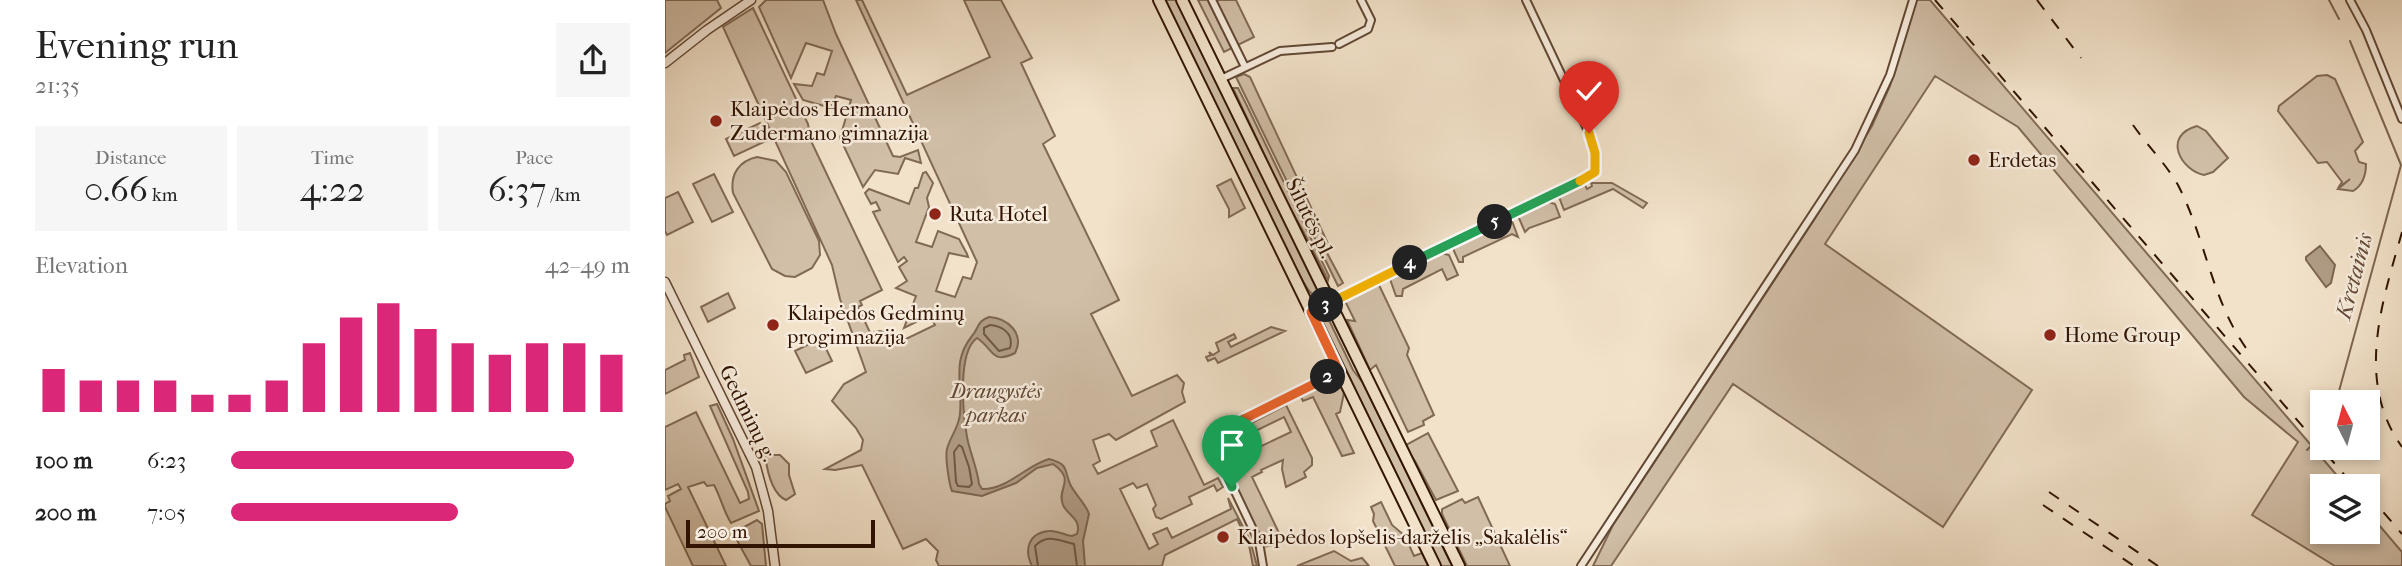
<!DOCTYPE html>
<html lang="en">
<head>
<meta charset="utf-8">
<style>
  body { margin:0; font-family:"IM FELL French Canon",serif; background:#f6f6f6; color:#222; height:100vh; display:flex; flex-direction:column; font-size:26px; white-space:nowrap }
  * { box-sizing:border-box; margin:0 }
  p { font-size:23px; color:#767676 }
  .icon { flex:none; width:38px; height:38px; fill:none; stroke:currentColor; stroke-width:2; stroke-linecap:round; stroke-linejoin:round }
  .map { position:relative; flex:1; overflow:hidden }
  .panel { display:flex; flex-direction:column; background:#fff; width:665px }
  .panel>* { flex:none }
  .needle { width:46px; rotate:354deg }
  .buttons { position:absolute; left:1645px; top:390px; display:grid; gap:14px }
  .buttons a { display:grid; place-items:center; width:70px; height:70px; border-radius:0px; background:#fff; box-shadow:0 4px 10px #0003; font-size:35px }
  .scale { position:absolute; left:21px; bottom:18px; width:189px; box-sizing:border-box; padding-left:7px; border:4px solid #311502; border-top:0; font-size:19px; line-height:24px; white-space:nowrap; color:#311502; -webkit-text-stroke:5px #f7ecdd; paint-order:stroke }
  .pin { position:absolute; display:grid; place-items:center; width:60px; height:60px; color:#fff; margin:-72px -30px; border-radius:50% 50% 50% 0; rotate:-45deg; box-shadow:0 0 7px #0007 }
  .pin .icon { rotate:45deg }
  .km { position:absolute; width:35px; height:35px; margin:-18px; border-radius:50%; background:#222; color:#fff; font-size:19px; line-height:35px; text-align:center }
  .round { display:grid; place-items:center; flex:none; width:74px; height:74px; border-radius:0px; background:#f6f6f6 }
  .headline { display:flex; align-items:center; justify-content:space-between; height:119px; padding:0 35px }
  h1 { font-size:38px; font-weight:600; line-height:52px }
  .stats { display:grid; grid-template-columns:repeat(3,1fr); gap:10px; height:119px; padding:7px 35px }
  .stats div { display:grid; align-content:center; border-radius:0px; background:#f6f6f6; text-align:center }
  .stats b { font-size:35px; font-weight:600 }
  .stats small { font-size:19px; font-weight:400 }
  .stats p { font-size:19px }
  .chart { height:196px; padding:14px 35px }
  .chart p { display:flex; justify-content:space-between }
  .chart svg { width:100%; height:126px; margin-top:7px; stroke:#db2777; stroke-width:6 }
  ul { padding:0 35px; list-style:none; font-size:23px }
  li { display:grid; grid-template-columns:112px 84px 1fr; align-items:center; height:52px }
  li i { height:18px; border-radius:9px; background:#db2777 }
  main { display:flex; flex:1; min-height:0 }
  .map>svg:first-child { display:block }
  .green { fill:#d1bfa8; stroke:#816a55; stroke-width:2; fill-rule:evenodd }
  .water { fill:#b09c86; stroke:#7d6651; stroke-width:2 }
  .lines { fill:none; stroke-linecap:round; stroke-linejoin:round }
  .shore { stroke:#705844; stroke-width:2 }
  .stream { stroke:#7d6651; stroke-width:2 }
  .minor-casing { stroke:#614834; stroke-width:10 }
  .tertiary-casing { stroke:#614834; stroke-width:11 }
  .primary-casing { stroke:#311502; stroke-width:14 }
  .minor { stroke:#f7ecdd; stroke-width:6 }
  .tertiary { stroke:#f7ecdd; stroke-width:8 }
  .primary { stroke:#f2e2ca; stroke-width:10 }
  .rail { stroke:#311502; stroke-width:2; stroke-dasharray:12 12; stroke-linecap:butt }
  .split-1-casing { stroke:#fff; stroke-width:14 }
  .split-2-casing { stroke:#fff; stroke-width:14 }
  .split-3-casing { stroke:#fff; stroke-width:14 }
  .split-4-casing { stroke:#fff; stroke-width:14 }
  .split-5-casing { stroke:#fff; stroke-width:14 }
  .split-6-casing { stroke:#fff; stroke-width:14 }
  .split-7-casing { stroke:#fff; stroke-width:14 }
  .split-1 { stroke:#22a559; stroke-width:9 }
  .split-2 { stroke:#f0652b; stroke-width:9 }
  .split-3 { stroke:#f0652b; stroke-width:9 }
  .split-4 { stroke:#f5b400; stroke-width:9 }
  .split-5 { stroke:#22a559; stroke-width:9 }
  .split-6 { stroke:#22a559; stroke-width:9 }
  .split-7 { stroke:#f5b400; stroke-width:9 }
  .poi-dot { fill:#8f2418; stroke:#f7ecdd; stroke-width:2.5 }
  .labels { text-anchor:middle; dominant-baseline:central; stroke-width:5; stroke-linejoin:round; paint-order:stroke }
  .poi-label { font-size:21px; fill:#311502; stroke:#f7ecdd; text-anchor:start }
  .street-label { font-size:21px; fill:#311502; stroke:#f7ecdd }
  .park-label { font-size:21px; font-style:italic; fill:#614834; stroke:#f7ecdd }
  .water-label { font-size:23px; font-style:italic; fill:#644b37; stroke:#f7ecdd }
</style>
</head>
<body>
<main>
<section class="panel">
<div class="headline"><div><h1>Evening run</h1><p>21:35</p></div><a class="round"><svg class="icon" aria-label="share" viewBox="0 0 24 24"><path d="M12 15V3M7 8l5-5 5 5M5 13v7h14v-7"/></svg></a></div>
<div class="stats">
<div><p>Distance</p><b>0.66<small> km</small></b></div>
<div><p>Time</p><b>4:22</b></div>
<div><p>Pace</p><b>6:37<small> /km</small></b></div>
</div>
<div class="chart"><p><span>Elevation</span>42–49 m</p>
<svg viewBox="0 0 160 44" preserveAspectRatio="none"><path d="M5 44V29M15 44V33M25 44V33M35 44V33M45 44V38M55 44V38M65 44V33M75 44V20M85 44V11M95 44V6M105 44V15M115 44V20M125 44V24M135 44V20M145 44V20M155 44V24"/></svg>
</div>
<ul>
<li><b>100 m</b>6:23<i style="width:86%"></i></li>
<li><b>200 m</b>7:05<i style="width:57%"></i></li>
</ul>
</section>
<div class="map">
<svg width="1737" height="566" viewBox="0 0 1737 566">
  <rect width="100%" height="100%" fill="#f2e2ca"/>
  <filter id="stains"><feTurbulence type="fractalNoise" baseFrequency=".00286" numOctaves="4"/><feColorMatrix values="0 0 0 0 .2 0 0 0 0 .09 0 0 0 0 .02 0 0 0 .5 -.17"/></filter>
  <radialGradient id="worn" r=".72"><stop offset=".6" stop-color="#630" stop-opacity="0"/><stop offset="1" stop-color="#630" stop-opacity=".3"/></radialGradient>
  <path class="green" d="M0 0H52L56 8 0 53Z
    M101 0H158L171 34 228 156 235 157 253 150 256 163 240 158 233 174 210 170 198 187 175 138 186 100 171 96 166 108 138 100 129 84 147 86 152 73 159 75 167 51 141 43 126 78 94 7Z
    M191 0H197L242 95 325 57 299 0H336L367 58 356 63 390 136 378 144 454 300 426 314 467 396 512 375 519 383 517 392 520 402 451 440 444 434 428 440 435 461 428 465 433 474 492 446 486 431 508 420 539 485 553 478 558 487 552 491 549 485 524 497 527 504 496 519 491 517 488 509 491 505 482 484 472 488 468 483 455 489 484 549 493 544 488 534 502 528 507 538 566 509 563 498 585 540 592 566H588L584 545 572 519 500 555 497 566H274L271 560 273 551 261 539 238 549 197 465 170 470 160 469 196 450 198 440 191 428 167 401 179 384 201 372 175 299 167 265 58 27 88 8 143 124 146 141 217 290 195 301 197 305 193 307 209 341 214 339 210 332 215 331 241 339 270 325 265 315 239 328 251 296 231 288 242 281 234 267 242 261 239 257 233 262 208 212 215 210 211 202 206 204 200 193 204 189 244 204 250 188H253L258 173 261 172 268 183 262 198 264 207 251 242 267 247 273 231 294 239 302 254 303 257 284 253 271 291 290 297 298 277 306 279 312 262Z
    M499 0H511L651 287 654 295 652 298C640 292 630 262 620 249Z
    M533 0H544L567 48 559 52Z
    M551 0H571L589 37 573 45Z
    M1250 0H1265L1681 486H1657V532H1703V512L1737 552V566H1670L1587 515 1633 442 1579 397 1353 127 1270 76 1160 244 1367 390 1278 527 1068 384 946 566H928L948 525 1151 217 1207 126 1225 86Z
    M579 74 585 77 665 248 661 251 678 283 673 286 571 77Z
    M1662 75 1670 79 1698 142 1690 151 1694 162 1701 164C1701 174 1698 185 1688 191L1673 189 1685 179 1673 188 1677 182 1662 162 1653 163 1613 111 1614 106 1652 76Z
    M568 88H573L583 108 664 276 663 280 637 229 622 203Z
    M95 123 103 140 69 156 61 139Z
    M1532 126 1541 131 1563 158 1548 172 1539 175C1517 171 1496 136 1532 126Z
    M92 157 111 161 121 172 154 241 155 255 147 268 130 277 120 276 107 269 68 193C65 174 74 161 92 157Z
    M49 174 68 212 47 222 28 184Z
    M566 179 580 208 564 217V209L552 186Z
    M926 183H947L982 203 978 208 948 189 899 210 894 197 896 194 920 185 922 189 927 186Z
    M13 192 28 222 2 235 0 231V198Z
    M880 201 890 204 895 217 864 228 860 232 853 216Z
    M843 221H847L853 237 847 234 798 257V262H794L789 251V247Z
    M776 253 784 255 793 275 782 280 777 269 738 289 737 296H731L725 279Z
    M714 285 744 348 742 355 769 415 758 421 759 425 743 432 711 365 705 370 682 320 690 321 681 303 682 300Z
    M63 293 70 308 43 322 36 307Z
    M657 313 663 318 688 370 698 383 787 566H775L774 564 655 320Z
    M606 327 620 331 553 363 550 358 543 361 541 357 546 355 544 352 548 355 554 351 551 343 569 334 571 338 563 342 566 347Z
    M156 338 167 361 141 373 130 351Z
    M25 353 34 377 0 394V370L20 360 19 355Z
    M668 378 672 379 679 393 675 412 671 414 689 453 677 456 648 397 638 401 635 395Z
    M52 404 68 439 94 511 66 523C58 510 56 498 49 485L42 486 39 482 23 487 61 566H28L0 507V504L5 501 3 496 16 489 13 484 0 490V427L31 412 75 503 84 499 83 492 45 406Z
    M621 405 647 458V465L639 472 641 477 621 487 617 469 618 460 596 470 597 472 587 477 616 537 614 539 616 544 598 547 550 442ZM619 417 626 432 567 460 560 446Z
    M763 433 793 491 771 500 750 461 739 446Z
    M100 455H115L124 464V475L130 494 121 500C107 494 102 470 100 455Z
    M813 497 845 566H802L777 514V509L797 499 800 503Z
    M716 502 727 525 740 536 749 556 757 553 763 566H730L708 521 709 514 706 507Z
    M92 520 97 524 101 566H86L68 533Z
    M669 551 686 561 697 558 704 566H632Z"/>
  <path class="water" d="M1655 246 1670 265 1666 283 1661 287 1641 260V257Z
    M324 317C343 318 360 334 350 353 326 365 329 349 312 338 292 352 298 414 302 437 305 453 312 467 314 484L317 489C342 490 360 466 384 459 404 464 399 470 405 484 410 495 420 502 424 514L418 541 420 566H367C359 550 363 533 384 531 392 530 399 535 407 536L412 534C417 519 403 516 398 505 391 487 412 481 388 464L372 468 351 483 322 494 317 496 287 491C284 484 280 457 282 449 285 437 294 427 295 414 298 384 286 362 307 336 314 328 312 321 324 317Z"/>
  <g class="lines">
    <path class="shore" d="M325 325C338 326 349 334 345 348L334 351 319 334V328Z
      M294 445 297 447 304 467 307 484 304 487 293 486 291 482 289 452Z
      M373 566 370 546C383 533 394 541 409 544L412 566"/>
    <path class="stream" d="M1664 0 1674 19
      M1671 402 1736 165 1685 41
      M1642 450 1647 445"/>
    <g class="minor-casing">
      <path id="minor" d="M547 0 580 67
        M1685 0 1701 30 1737 119
        M674 44 703 29 706 20 696 0
        M556 79 615 51 667 47
        M665 303 930 172V153L924 133 861 0
        M598 566 594 542 544 437 674 371
        M916 566 1190 150 1225 75 1248 0"/>
    </g>
    <g class="tertiary-casing">
      <path id="tertiary" d="M0 63 42 30 86 0
        M0 282 91 467 103 511 110 566"/>
    </g>
    <g class="primary-casing">
      <path id="primary" d="M494 0 770 566
        M517 0 794 566"/>
    </g>
    <use href="#minor" class="minor"/>
    <use href="#tertiary" class="tertiary"/>
    <use href="#primary" class="primary"/>
    <path class="rail" d="M1270 0 1689 486
      M1372 0 1416 58
      M1468 125C1482 145 1501 164 1513 185 1542 241 1547 306 1587 356
      M1737 232C1717 303 1690 381 1737 447
      M1384 492 1493 566
      M1703 494 1737 534
      M1378 505 1469 566"/>
  </g>
  <g class="lines">
    <g class="split-1-casing">
      <path id="split-1" d="M567 487 544 437 579 419"/>
    </g>
    <g class="split-2-casing">
      <path id="split-2" d="M579 419 663 377"/>
    </g>
    <g class="split-3-casing">
      <path id="split-3" d="M661 305 646 312 674 371 663 377"/>
    </g>
    <g class="split-4-casing">
      <path id="split-4" d="M661 305 745 263"/>
    </g>
    <g class="split-5-casing">
      <path id="split-5" d="M745 263 830 222"/>
    </g>
    <g class="split-6-casing">
      <path id="split-6" d="M830 222 915 181"/>
    </g>
    <g class="split-7-casing">
      <path id="split-7" d="M915 181 930 172V153L924 133"/>
    </g>
    <use href="#split-1" class="split-1"/>
    <use href="#split-2" class="split-2"/>
    <use href="#split-3" class="split-3"/>
    <use href="#split-4" class="split-4"/>
    <use href="#split-5" class="split-5"/>
    <use href="#split-6" class="split-6"/>
    <use href="#split-7" class="split-7"/>
  </g>
  <g class="poi-dot">
    <circle cx="51" cy="121" r="7"/>
    <circle cx="1309" cy="160" r="7"/>
    <circle cx="270" cy="214" r="7"/>
    <circle cx="108" cy="325" r="7"/>
    <circle cx="1385" cy="335" r="7"/>
    <circle cx="558" cy="537" r="7"/>
  </g>
  <g class="labels">
    <g class="poi-label">
      <text x="65" y="109">Klaipėdos Hermano<tspan x="65" dy="24">Zudermano gimnazija</tspan></text>
      <text x="1323" y="160">Erdetas</text>
      <text x="284" y="214">Ruta Hotel</text>
      <text x="122" y="313">Klaipėdos Gedminų<tspan x="122" dy="24">progimnazija</tspan></text>
      <text x="1399" y="335">Home Group</text>
      <text x="572" y="537">Klaipėdos lopšelis-darželis „Sakalėlis“</text>
    </g>
    <g class="street-label">
      <text transform="translate(645 218) rotate(64)">Šilutės pl.</text>
      <text transform="translate(83 413) rotate(64)">Gedminų g.</text>
    </g>
    <g class="park-label">
      <text x="331" y="391">Draugystės<tspan x="331" dy="24">parkas</tspan></text>
    </g>
    <g class="water-label">
      <text transform="translate(1689 276) rotate(-75)">Kretainis</text>
    </g>
  </g>
  <rect width="100%" height="100%" filter="url(#stains)"/>
  <rect width="100%" height="100%" fill="url(#worn)"/>
</svg>
<div class="buttons">
<a><svg class="needle" viewBox="-14 -14 28 28"><path d="M0-13l5 13h-10z" fill="#e53935"/><path d="M0 13l5-13h-10z" fill="#767676"/></svg></a>
<a><svg class="icon" aria-label="layers" viewBox="0 0 24 24"><path d="M12 4l9 5-9 5-9-5zM3 14l9 5 9-5"/></svg></a>
</div>
<div class="scale">200 m</div>
<div class="pin" style="left:567px;top:487px;background:#1e9e55"><svg class="icon" aria-label="arrive" viewBox="0 0 24 24"><path d="M6 21V4h12l-3 4 3 4H6"/></svg></div>
<div class="pin" style="left:924px;top:133px;background:#d93025"><svg class="icon" aria-label="check" viewBox="0 0 24 24"><path d="M5 12l5 5 9-10"/></svg></div>
<b class="km" style="left:663px;top:377px">2</b>
<b class="km" style="left:661px;top:305px">3</b>
<b class="km" style="left:745px;top:263px">4</b>
<b class="km" style="left:830px;top:222px">5</b>
</div>
</main>
</body>
</html>
